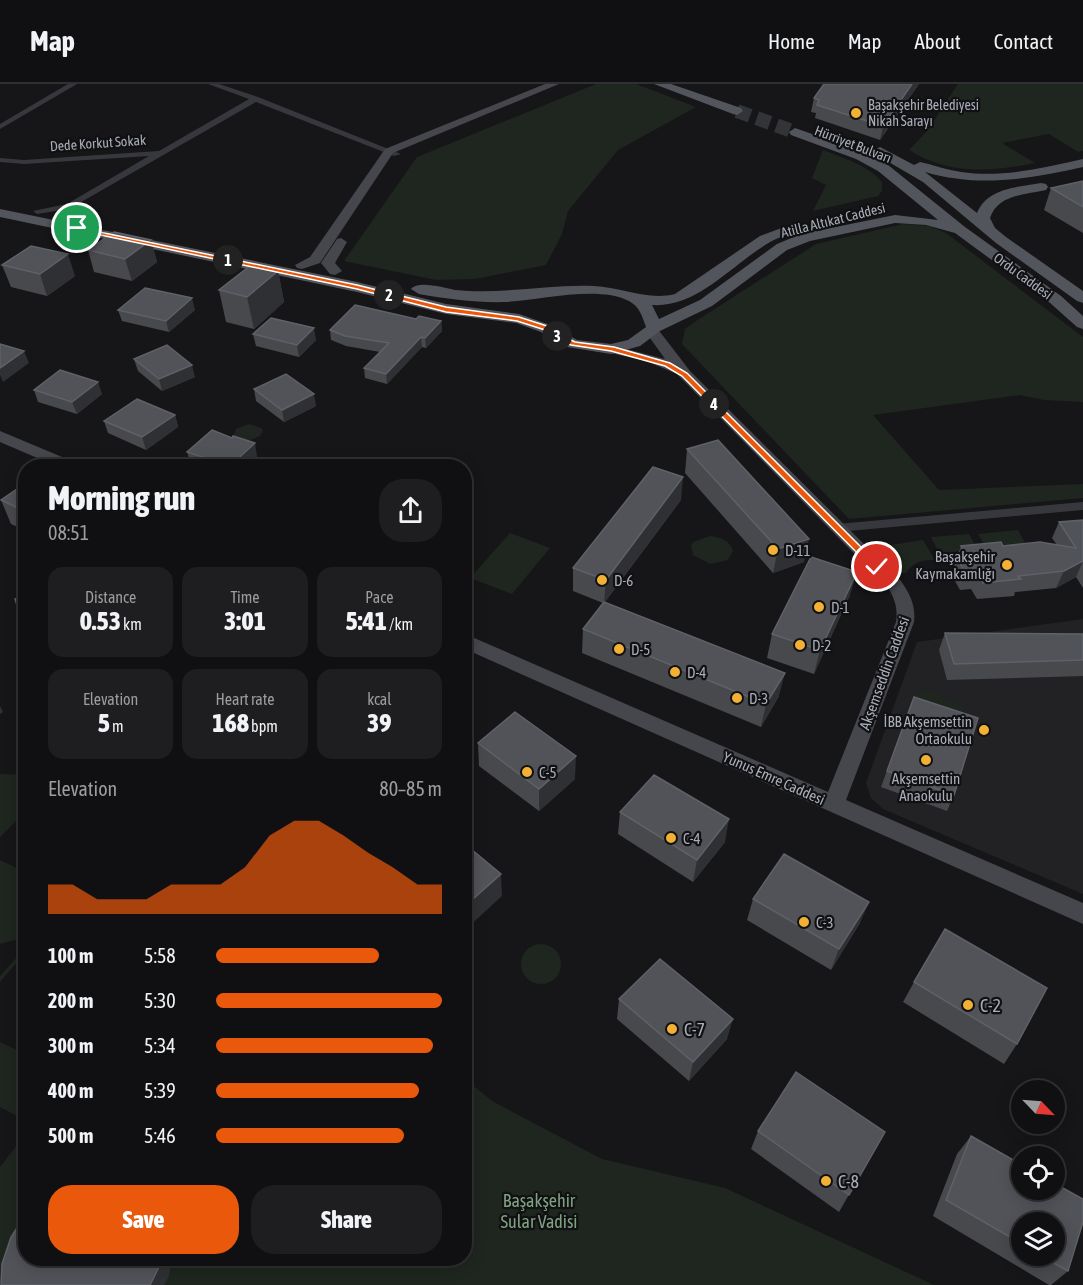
<!DOCTYPE html>
<html lang="en">
<head>
<meta charset="utf-8">
<style>
  body { margin:0; font-family:"Asap Condensed",sans-serif; background:#1e1e20; color:#f1f3f6; height:100vh; display:flex; flex-direction:column; font-size:22px; white-space:nowrap }
  * { box-sizing:border-box; margin:0 }
  p { font-size:20px; color:#9c9d9f }
  .icon { flex:none; width:33px; height:33px; fill:none; stroke:currentColor; stroke-width:2; stroke-linecap:round; stroke-linejoin:round }
  .map { position:relative; flex:1; overflow:hidden }
  .details { position:absolute; left:18px; top:375px; width:454px; height:807px; display:flex; flex-direction:column; background:#101012; border-radius:24px; box-shadow:0 3px 15px #0003,0 0 0 2px #303032 }
  .details>* { flex:none }
  .needle { width:39px; rotate:115deg }
  .fabs { position:absolute; left:1011px; top:996px; display:grid; gap:12px }
  .fabs a { display:grid; place-items:center; width:54px; height:54px; border-radius:50%; background:#101012; box-shadow:0 3px 15px #0003,0 0 0 2px #303032; font-size:30px }
  .pin { position:absolute; display:grid; place-items:center; width:51px; height:51px; color:#fff; margin:-26px; border:3px solid #fff; border-radius:50%; box-shadow:0 2px 6px #0007 }
  .km { position:absolute; width:30px; height:30px; margin:-15px; border-radius:50%; background:#222; color:#fff; font-size:16px; line-height:30px; text-align:center }
  .round { display:grid; place-items:center; flex:none; width:63px; height:63px; border-radius:24px; background:#1e1e20 }
  .headline { display:flex; align-items:center; justify-content:space-between; height:102px; padding:0 30px }
  h1 { font-size:33px; font-weight:800; line-height:45px }
  .figures { display:grid; grid-template-columns:repeat(3,1fr); gap:9px; height:102px; padding:6px 30px }
  .figures div { display:grid; align-content:center; border-radius:15px; background:#1e1e20; text-align:center }
  .figures b { font-size:26px; font-weight:800 }
  .figures small { font-size:16px; font-weight:400 }
  .figures p { font-size:16px }
  .chart { height:168px; padding:12px 30px }
  .chart p { display:flex; justify-content:space-between }
  .chart svg { width:100%; height:108px; margin-top:6px; fill:#ea580c; opacity:.7 }
  .primary-button { display:flex; gap:12px; margin-top:auto; padding:12px 30px }
  .primary-button a { flex:1; height:69px; border-radius:24px; background:#ea580c; color:#fff; font-size:24px; font-weight:800; line-height:69px; text-align:center }
  .primary-button a+a { background:#1e1e20; color:#f1f3f6 }
  ul { padding:0 30px; list-style:none; font-size:20px }
  li { display:grid; grid-template-columns:96px 72px 1fr; align-items:center; height:45px }
  li i { height:15px; border-radius:8px; background:#ea580c }
  header { display:flex; align-items:center; gap:36px; box-sizing:border-box; height:84px; padding:0 30px; background:#101012; border-bottom:2px solid #303032 }
  header strong { font-size:28px }
  nav { display:flex; gap:33px; margin-inline-start:auto; font-size:21px }
  .map>svg:first-child { display:block }
  .built { fill:#222225 }
  .green { fill:#1e261f }
  .pier { fill:#161618 }
  .lines { fill:none; stroke-linecap:round; stroke-linejoin:round }
  .primary-tunnel { stroke:#333438; stroke-width:14; stroke-dasharray:14 7; stroke-linecap:butt }
  .street { fill:#37383d; fill-rule:evenodd }
  .secondary { fill:#45474d; fill-rule:evenodd }
  .primary { fill:#53555c; fill-rule:evenodd }
  .wall { fill:#47494d; fill-rule:evenodd }
  .shaded-wall { fill:#2f3033 }
  .building { fill:#525359; stroke:#5f6168; stroke-width:1.5 }
  .route { fill:#ea580c; stroke:#fff; stroke-width:1.5 }
  .poi-dot { fill:#f2b134; stroke:#111113; stroke-width:2 }
  .labels { text-anchor:middle; dominant-baseline:central; stroke-width:4.5; stroke-linejoin:round; paint-order:stroke }
  .far-poi-label { font-size:14px; fill:#a8adb8; stroke:#111113; text-anchor:start }
  .far-street-label { font-size:14px; fill:#a8adb8; stroke:#111113 }
  .poi-label { font-size:15px; fill:#a8adb8; stroke:#111113; text-anchor:start }
  .street-label { font-size:15px; fill:#a8adb8; stroke:#111113 }
  .near-poi-label { font-size:18px; fill:#a8adb8; stroke:#111113; text-anchor:start }
  .near-park-label { font-size:18px; fill:#7fa381; stroke:#111113 }
</style>
</head>
<body>
<header>
<strong>Map</strong>
<nav><a>Home</a><a>Map</a><a>About</a><a>Contact</a></nav>
</header>
<div class="map">
<svg width="1083" height="1201" viewBox="0 0 1083 1201">
  <rect width="100%" height="100%" fill="#161618"/>
  <path class="built" d="M1083 535V810L883 725 871 714 866 699 917 558Z"/>
  <path class="green" d="M596 0H636L696 23 618 66 568 127 562 150 546 181 475 195 436 196 344 177 417 73Z
    M958 0H1083V67L1078 68 1049 50 1002 59 1035 79C990 88 949 91 909 66L927 47Z
    M823 66C843 74 868 81 882 98V107L878 112 813 127 826 101 812 94Z
    M903 140 929 142 946 149 1083 253V318L1044 316 1020 311 873 331 939 406 1083 400V414L849 435 682 260 685 245 696 237 816 160Z
    M249 340 261 344 263 346 260 352 248 357 233 353 236 345Z
    M1018 446 1029 466 986 464 978 450Z
    M510 449 550 464 512 510 470 494Z
    M969 450 978 466 939 469 931 453Z
    M710 452C720 453 730 456 733 467L728 476 710 480 693 471 691 462 693 458Z
    M923 456 935 476C921 476 915 477 906 489H903L877 463Z
    M922 604 965 623 959 643 912 628Z
    M0 690 26 691 25 728 0 753Z
    M0 776 25 788V1036L0 1023Z
    M521 880a20 20 0 1 1 40 0a20 20 0 1 1-40 0Z
    M465 995 492 1017 602 1075 725 1104 934 1201H0V1083L25 1051 26 1174H465Z"/>
  <path class="pier" d="M26 853 25 864 0 892V860Z
    M25 869V959L19 967 0 958V898Z"/>
  <g class="lines">
    <path class="primary-tunnel" d="M737 27 795 48"/>
    <path class="street" d="M68 0H77L0 45V40Z
      M208 0H219L258 13 401 70 394 72 256 18 69 125 37 130 33 127 67 120 149 72 24 80 0 78V74L24 76 159 67 249 15Z
      M1083 418V426L837 448 831 444 837 440Z"/>
    <path class="secondary" d="M545 0H559L393 69 320 179 302 185 297 184 295 181 310 173 385 65Z
      M341 154 347 158 335 179 342 187 335 191 330 190 321 179 337 155Z
      M652 243 657 244 690 287 901 497C910 510 916 522 914 538L846 716 1083 819V840L465 565V550L828 708 896 538C898 525 895 516 889 505L677 290 646 277 606 268 604 265 611 261 665 275 645 247Z
      M0 347 74 378 76 382H56L0 358Z"/>
    <path class="primary" d="M654 0H671L741 24 743 27 737 31 733 30Z
      M795 44 866 69 888 81 965 143 1061 212 1083 232V245L1077 243 1049 218 955 149 926 141 895 139 810 157 787 166 712 222 660 247 640 262 611 270 567 263 541 248 516 239 446 230 357 208 0 133V125L357 198 446 220 519 230 553 242 577 256 611 260 628 256 646 243C642 232 640 223 629 217 598 201 540 216 506 218 477 219 448 215 419 210L411 205C419 196 444 204 455 206 502 211 547 200 594 202 621 203 648 217 675 210L760 152 795 139 802 143 800 146C790 150 779 153 770 158 732 180 698 224 652 221L659 235 700 216 777 160 801 150 895 131 938 136 878 87 856 75 791 51 789 48Z
      M880 63 914 81 920 78C934 81 947 86 961 88 1002 94 1043 84 1083 75V83C1029 95 980 104 925 88L977 129C987 104 1018 103 1041 99L1046 100 1048 103 1046 106C1025 111 998 110 990 134L995 144 1006 153 1083 207V219L1077 217 996 159 923 98 875 70 873 67Z"/>
  </g>
  <path class="wall" d="M919 0 880 56 815 34 816 29 811 28 814 14Z
    M1083 97V149L1044 126 1051 104Z
    M151 156 157 178 132 197 94 188 88 166Z
    M2 181 75 192 47 212 11 203Z
    M278 187 284 218 254 245 226 238 219 206Z
    M118 226H195L169 248 122 237Z
    M416 235 441 237 442 247 426 264 422 263 387 300 365 294 364 284 380 268 346 262 331 256 330 246Z
    M253 250 316 256 299 273 256 262Z
    M134 275 195 293 162 307 138 287Z
    M254 305 316 322 284 338 256 317Z
    M34 306 102 310 77 330 38 318Z
    M175 331 178 343 146 366 108 349 104 337Z
    M687 365 804 478 773 489 685 389Z
    M187 368 257 372 246 382H197L191 380Z
    M26 399V447L11 440 1 416Z
    M681 416 605 518 779 612 761 643 582 569 583 545 603 519 573 507V484Z
    M1083 436V504L1076 493 1056 504 1015 508 1014 512 977 515 971 505 960 506 951 490 961 462 1057 461 1052 454 1059 438Z
    M850 511 814 590 767 574 772 550Z
    M945 549 1083 550V592L947 596 939 566Z
    M914 613 954 711 947 727 881 703Z
    M478 659 575 695 539 727 479 682Z
    M620 728 725 758 693 798 618 750Z
    M753 815 860 839 831 886 747 836Z
    M914 898 1017 960 1004 980 903 918Z
    M619 915 727 955 689 997 617 935Z
    M758 1047 885 1048 839 1128 751 1065Z
    M971 1052 1068 1187 1051 1201H1049L933 1132 957 1070ZM1022 1138 1054 1172H1022Z"/>
  <path class="shaded-wall" d="M912 0H919L880 56 883 42Z
    M151 156 157 178 132 197 125 175Z
    M68 170 75 192 47 212 40 190Z
    M278 187 284 218 254 245 247 213Z
    M192 214 195 226 169 248 166 237Z
    M441 237 442 247 426 264 425 254Z
    M314 244 316 256 299 273 297 261Z
    M421 253 422 263 387 300 386 290Z
    M24 267 29 279 3 298 0 291V284Z
    M192 281 195 293 162 307 159 295Z
    M98 298 102 310 77 330 72 318Z
    M314 310 316 322 284 338 282 326Z
    M175 331 178 343 146 366 142 353Z
    M255 359 257 372 246 382H230Z
    M683 393 681 416 604 519 606 496Z
    M809 455 804 478 773 489 778 465Z
    M1083 477 1076 493 1056 504 1064 487Z
    M857 488 850 511 814 590 820 566Z
    M785 589 779 612 761 643 766 620Z
    M0 622 3 628 0 630Z
    M576 672 575 695 539 727V705Z
    M729 735 725 758 693 798 697 776Z
    M501 790 502 812 465 846V822Z
    M869 818 860 839 831 886 839 865Z
    M733 935 727 955 689 997 693 978Z
    M161 1174H172L169 1192 164 1201H150Z"/>
  <path class="building" d="M824 0H912L883 42 817 21 819 16 814 14Z
    M1083 97V123L1051 104Z
    M114 148 151 156 125 175 88 166Z
    M31 162 68 170 40 190 2 181Z
    M251 181 278 187 247 213 219 206Z
    M145 204 192 214 166 237 118 226Z
    M355 221 416 235 419 232 441 237 425 254 421 253 386 290 364 284 389 259 345 252 330 246Z
    M271 234 314 244 297 261 253 250Z
    M0 260 24 267 0 284Z
    M167 261 192 281 159 295 134 275Z
    M60 286 98 298 72 318 34 306Z
    M286 290 314 310 282 326 254 305Z
    M137 315 175 331 142 353 104 337Z
    M212 346 232 354 233 352 255 359 230 382 187 368Z
    M718 356 809 455 778 465 687 365Z
    M653 383 683 393 606 496 573 484Z
    M26 399V428L1 416Z
    M1083 436V477L1064 487 1018 492 1021 495 983 499 977 488 966 490 957 474 967 473 961 462 1001 458 1003 462 1040 458 1076 464 1059 438Z
    M811 473 857 488 820 566 772 550Z
    M26 512V549L15 515Z
    M604 518 785 589 766 620 583 545Z
    M945 549 1083 550V576L954 580Z
    M914 613 978 634 954 711 887 687Z
    M515 628 576 672 539 705 478 659Z
    M654 691 729 735 697 776 620 728Z
    M465 760 501 790 465 822Z
    M784 770 869 818 839 865 753 815Z
    M945 845 1047 904 1017 960 914 898Z
    M660 875 733 935 693 978 619 915Z
    M796 988 885 1048 849 1111 758 1047Z
    M971 1052 1022 1081V1106H1054V1099L1083 1115V1138L1068 1187 1041 1172H1054V1138H1022V1160L946 1116Z
    M26 1130V1174H161L160 1181 150 1201H1L2 1180 11 1153Z"/>
  <path class="route" d="M75 143 357 201 446 223 519 233 550 243 559 250 575 258 614 263 670 279 687 289 881 483 873 485 682 292 665 282 611 267 571 261 554 254 545 246 517 237 446 228 357 205 77 146Z"/>
  <g class="poi-dot">
    <circle cx="856" cy="29" r="6"/>
    <circle cx="773" cy="466" r="6"/>
    <circle cx="1007" cy="481" r="6"/>
    <circle cx="602" cy="496" r="6"/>
    <circle cx="819" cy="523" r="6"/>
    <circle cx="800" cy="561" r="6"/>
    <circle cx="619" cy="565" r="6"/>
    <circle cx="675" cy="588" r="6"/>
    <circle cx="737" cy="614" r="6"/>
    <circle cx="984" cy="646" r="6"/>
    <circle cx="926" cy="676" r="6"/>
    <circle cx="527" cy="688" r="6"/>
    <circle cx="671" cy="754" r="6"/>
    <circle cx="804" cy="838" r="6"/>
    <circle cx="968" cy="921" r="6"/>
    <circle cx="672" cy="945" r="6"/>
    <circle cx="826" cy="1097" r="6"/>
  </g>
  <g class="labels">
    <g class="far-poi-label">
      <text x="868" y="21">Başakşehir Belediyesi<tspan x="868" dy="16">Nikah Sarayı</tspan></text>
    </g>
    <g class="far-street-label">
      <text transform="translate(98 59) rotate(-4)">Dede Korkut Sokak</text>
      <text transform="translate(853 60) rotate(21)">Hürriyet Bulvarı</text>
      <text transform="translate(833 136) rotate(-14)">Atilla Altıkat Caddesi</text>
      <text transform="translate(1023 192) rotate(36)">Ordu Caddesi</text>
    </g>
    <g class="poi-label">
      <text x="785" y="466">D-11</text>
      <text x="995" y="472" text-anchor="end">Başakşehir<tspan x="995" dy="17">Kaymakamlığı</tspan></text>
      <text x="614" y="496">D-6</text>
      <text x="831" y="523">D-1</text>
      <text x="812" y="561">D-2</text>
      <text x="631" y="565">D-5</text>
      <text x="687" y="588">D-4</text>
      <text x="749" y="614">D-3</text>
      <text x="972" y="637" text-anchor="end">İBB Akşemsettin<tspan x="972" dy="17">Ortaokulu</tspan></text>
      <text x="539" y="688">C-5</text>
      <text x="926" y="694" text-anchor="middle">Akşemsettin<tspan x="926" dy="17">Anaokulu</tspan></text>
      <text x="683" y="754">C-4</text>
      <text x="816" y="838">C-3</text>
    </g>
    <g class="street-label">
      <text transform="translate(884 589) rotate(-70)">Akşemseddin Caddesi</text>
      <text transform="translate(774 694) rotate(24)">Yunus Emre Caddesi</text>
    </g>
    <g class="near-poi-label">
      <text x="980" y="921">C-2</text>
      <text x="684" y="945">C-7</text>
      <text x="838" y="1097">C-8</text>
    </g>
    <g class="near-park-label">
      <text x="539" y="1116">Başakşehir<tspan x="539" dy="21">Sular Vadisi</tspan></text>
    </g>
  </g>
</svg>
<div class="fabs">
<a><svg class="needle" viewBox="-14 -14 28 28"><path d="M0-13l5 13h-10z" fill="#e53935"/><path d="M0 13l5-13h-10z" fill="#9c9d9f"/></svg></a>
<a><svg class="icon" aria-label="locate" viewBox="0 0 24 24"><circle cx="12" cy="12" r="6"/><path d="M12 2v4M12 18v4M2 12h4M18 12h4"/></svg></a>
<a><svg class="icon" aria-label="layers" viewBox="0 0 24 24"><path d="M12 4l9 5-9 5-9-5zM3 14l9 5 9-5"/></svg></a>
</div>
<div class="pin" style="left:77px;top:144px;background:#1e9e55"><svg class="icon" aria-label="arrive" viewBox="0 0 24 24"><path d="M6 21V4h12l-3 4 3 4H6"/></svg></div>
<div class="pin" style="left:877px;top:483px;background:#d93025"><svg class="icon" aria-label="check" viewBox="0 0 24 24"><path d="M5 12l5 5 9-10"/></svg></div>
<b class="km" style="left:228px;top:176px">1</b>
<b class="km" style="left:389px;top:211px">2</b>
<b class="km" style="left:557px;top:252px">3</b>
<b class="km" style="left:714px;top:320px">4</b>
<section class="details">
<div class="headline"><div><h1>Morning run</h1><p>08:51</p></div><a class="round"><svg class="icon" aria-label="share" viewBox="0 0 24 24"><path d="M12 15V3M7 8l5-5 5 5M5 13v7h14v-7"/></svg></a></div>
<div class="figures">
<div><p>Distance</p><b>0.53<small> km</small></b></div>
<div><p>Time</p><b>3:01</b></div>
<div><p>Pace</p><b>5:41<small> /km</small></b></div>
</div>
<div class="figures">
<div><p>Elevation</p><b>5<small> m</small></b></div>
<div><p>Heart rate</p><b>168<small> bpm</small></b></div>
<div><p>kcal</p><b>39</b></div>
</div>
<div class="chart"><p><span>Elevation</span>80–85 m</p>
<svg viewBox="0 0 160 44" preserveAspectRatio="none"><path d="M0 44V32L10 32L20 38L30 38L40 38L50 32L60 32L70 32L80 25L90 12L100 6L110 6L120 12L130 19L140 25L150 32L160 32V44z"/></svg>
</div>
<ul>
<li><b>100 m</b>5:58<i style="width:72%"></i></li>
<li><b>200 m</b>5:30<i style="width:100%"></i></li>
<li><b>300 m</b>5:34<i style="width:96%"></i></li>
<li><b>400 m</b>5:39<i style="width:90%"></i></li>
<li><b>500 m</b>5:46<i style="width:83%"></i></li>
</ul>
<div class="primary-button"><a>Save</a><a>Share</a></div>
</section>
</div>
</body>
</html>
